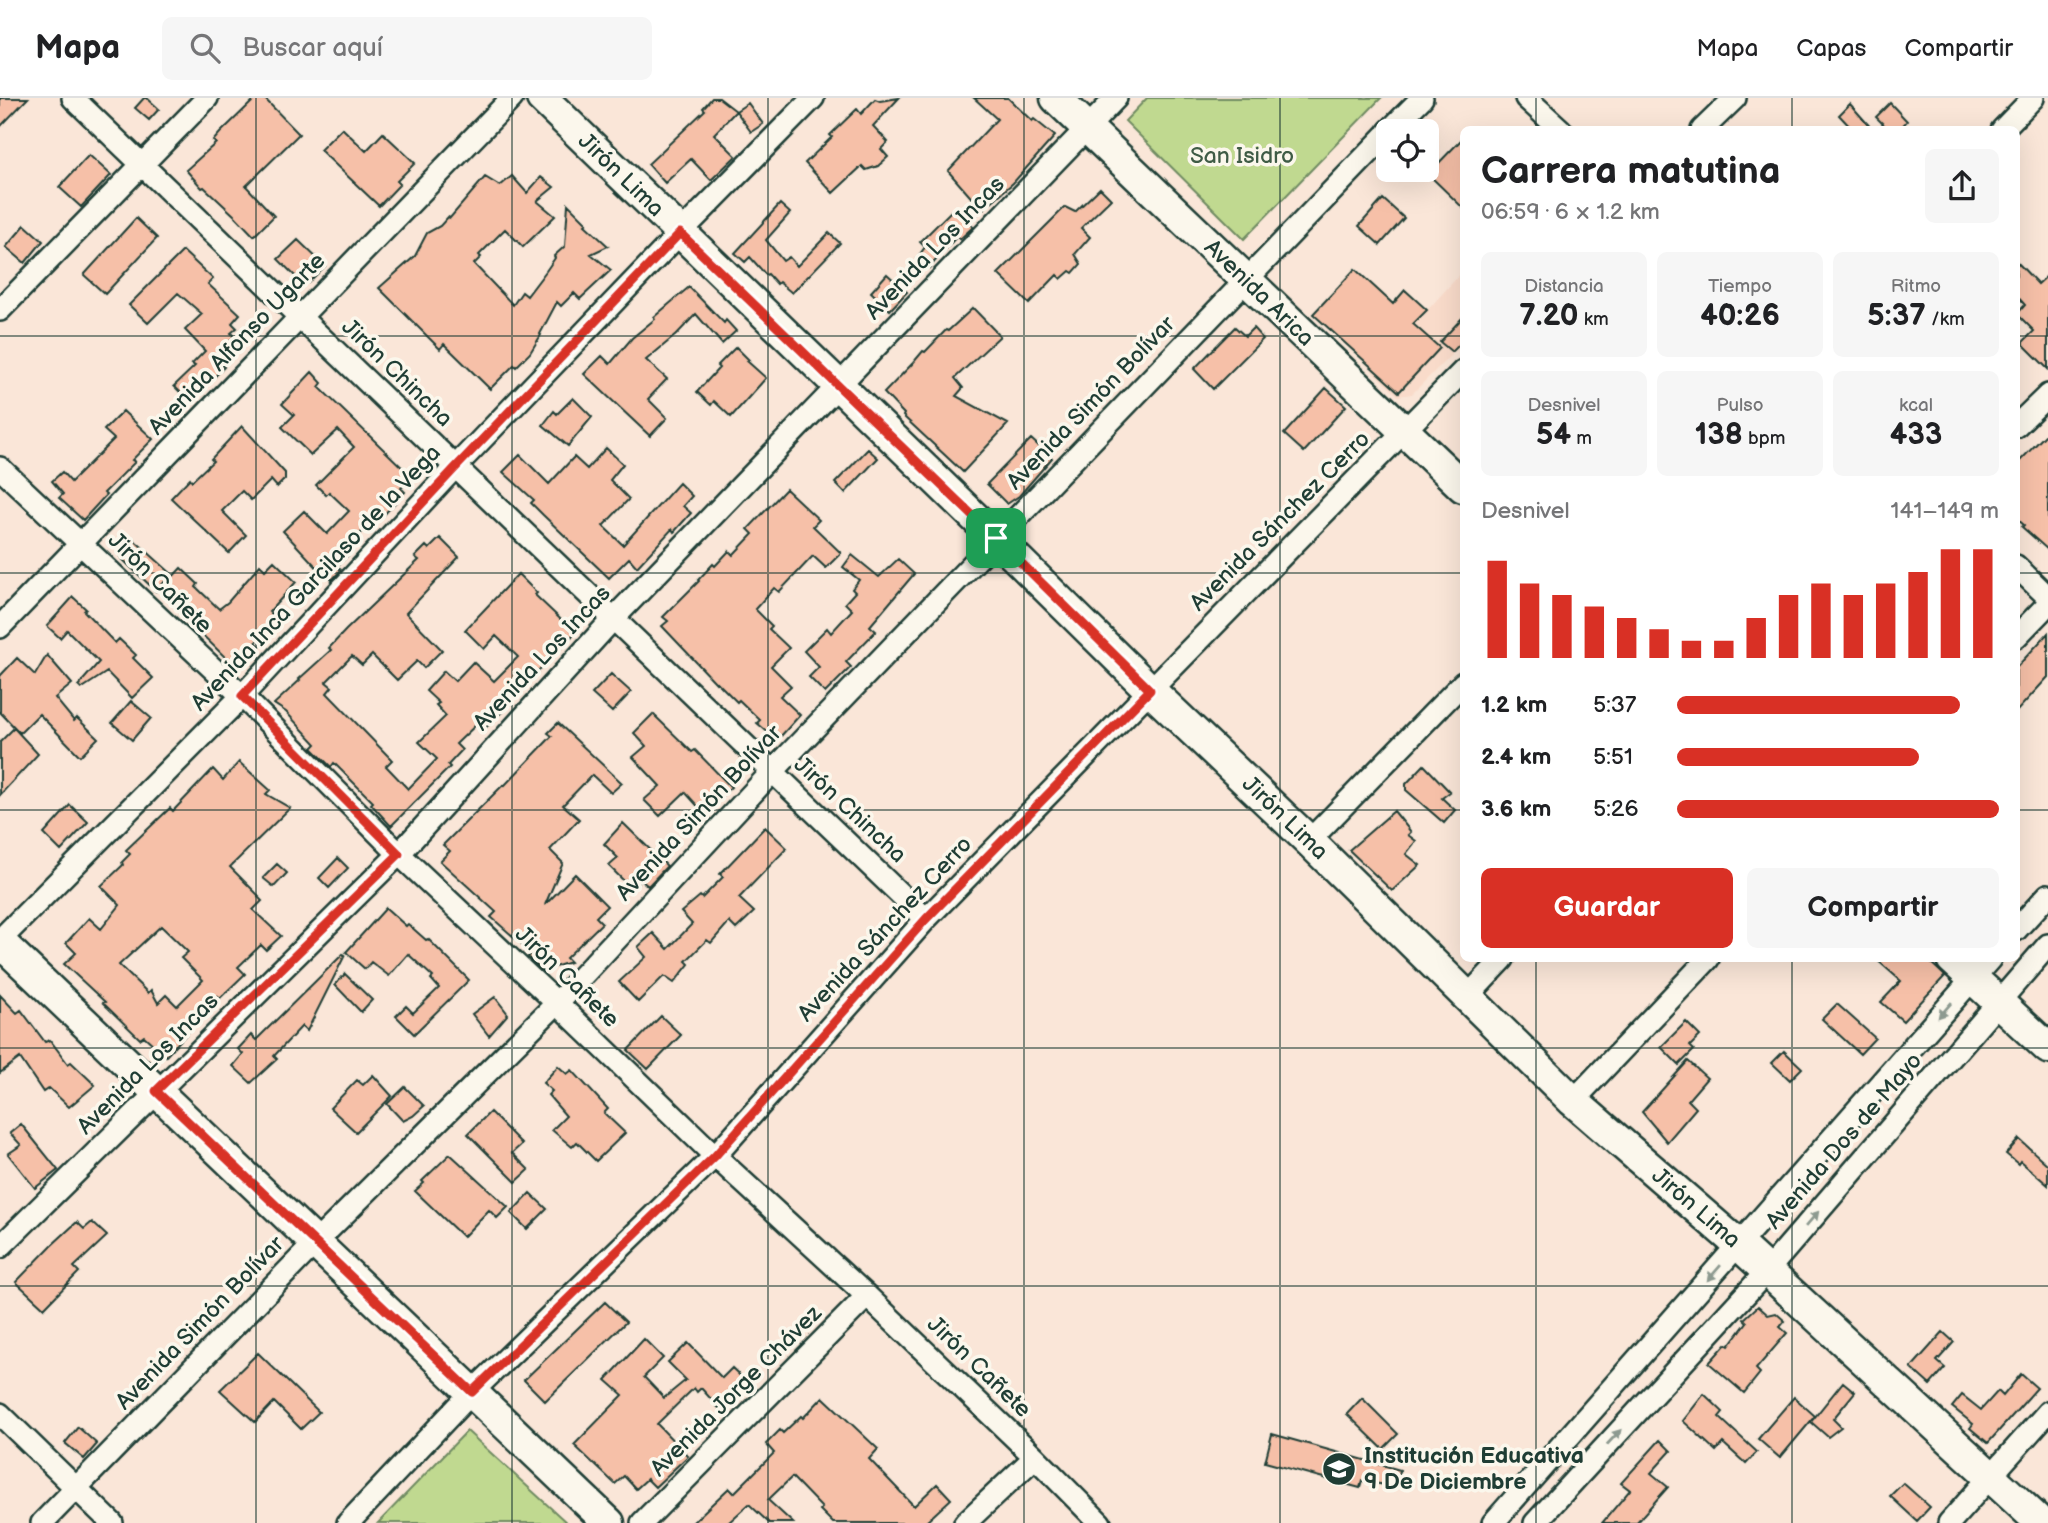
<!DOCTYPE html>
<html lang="es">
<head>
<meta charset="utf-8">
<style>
  body { margin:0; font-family:"Balsamiq Sans",sans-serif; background:#f6f6f6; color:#202124; height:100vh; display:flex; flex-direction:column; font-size:26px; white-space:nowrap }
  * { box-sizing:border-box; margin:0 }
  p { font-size:23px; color:#757577 }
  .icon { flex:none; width:38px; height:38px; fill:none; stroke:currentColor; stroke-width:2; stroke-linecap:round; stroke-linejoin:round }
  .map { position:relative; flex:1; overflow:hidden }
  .panel { position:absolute; left:1460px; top:28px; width:560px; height:836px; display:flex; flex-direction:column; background:#fff; border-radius:10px; box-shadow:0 7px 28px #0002 }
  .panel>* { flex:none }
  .buttons { position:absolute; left:1376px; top:21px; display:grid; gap:14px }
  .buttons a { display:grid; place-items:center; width:63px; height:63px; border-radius:10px; background:#fff; box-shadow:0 7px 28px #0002; font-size:35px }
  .pin { position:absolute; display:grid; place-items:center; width:60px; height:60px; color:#fff; margin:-30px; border-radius:14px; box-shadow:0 4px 10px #0006 }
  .round { display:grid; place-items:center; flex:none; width:74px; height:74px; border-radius:10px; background:#f6f6f6 }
  .head { display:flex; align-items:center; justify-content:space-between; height:119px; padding:0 21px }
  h1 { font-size:38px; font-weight:700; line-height:52px }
  .stats { display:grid; grid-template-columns:repeat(3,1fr); gap:10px; height:119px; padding:7px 21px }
  .stats div { display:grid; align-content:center; border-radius:10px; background:#f6f6f6; text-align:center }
  .stats b { font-size:30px; font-weight:700 }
  .stats small { font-size:19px; font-weight:400 }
  .stats p { font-size:19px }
  .chart { height:196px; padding:14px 21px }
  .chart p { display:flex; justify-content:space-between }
  .chart svg { width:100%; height:126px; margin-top:7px; stroke:#d93025; stroke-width:6 }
  .cta { display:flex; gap:14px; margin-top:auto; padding:14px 21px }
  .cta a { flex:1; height:80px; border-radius:10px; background:#d93025; color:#fff; font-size:28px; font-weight:700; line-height:80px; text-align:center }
  .cta a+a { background:#f6f6f6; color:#202124 }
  ul { padding:0 21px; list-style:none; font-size:23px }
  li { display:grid; grid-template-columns:112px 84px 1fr; align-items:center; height:52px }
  li i { height:18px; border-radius:9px; background:#d93025 }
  header { display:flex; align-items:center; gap:42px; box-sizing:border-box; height:98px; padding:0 35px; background:#fff; border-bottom:2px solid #e0e0e0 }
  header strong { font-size:33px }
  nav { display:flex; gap:38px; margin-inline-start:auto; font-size:24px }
  .search { width:490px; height:63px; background:#f6f6f6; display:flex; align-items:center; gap:18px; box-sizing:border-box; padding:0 24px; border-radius:10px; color:#757577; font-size:26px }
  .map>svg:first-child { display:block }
  .built { fill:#f9dbca }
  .green { fill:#c0d990; stroke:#708b62; stroke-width:2 }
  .building { fill:#f6c0a8; stroke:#1f3d34; stroke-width:2; fill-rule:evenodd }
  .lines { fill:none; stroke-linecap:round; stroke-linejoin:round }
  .street-casing { stroke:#1f3d34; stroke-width:26 }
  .secondary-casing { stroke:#1f3d34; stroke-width:35 }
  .street { stroke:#fbf7ec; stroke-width:21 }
  .secondary { stroke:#fbf7ec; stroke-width:30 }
  .oneway { fill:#8d9a90 }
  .route-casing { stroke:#fff; stroke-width:14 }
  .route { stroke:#d93025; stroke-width:9 }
  .grid { fill:none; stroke:#1f3d34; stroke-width:2; stroke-opacity:0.55 }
  .labels { text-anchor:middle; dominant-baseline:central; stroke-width:7; stroke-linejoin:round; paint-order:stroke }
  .park-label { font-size:23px; fill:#3f5c46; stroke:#fbf7ec }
  .street-label { font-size:23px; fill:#1f3d34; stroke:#fbf7ec }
  .poi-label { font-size:23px; font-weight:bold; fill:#1f3d34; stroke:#fbf7ec; text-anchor:start }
</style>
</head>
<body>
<header>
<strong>Mapa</strong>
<div class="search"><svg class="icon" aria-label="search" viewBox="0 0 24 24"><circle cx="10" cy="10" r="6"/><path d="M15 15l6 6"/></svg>Buscar aquí</div>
<nav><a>Mapa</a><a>Capas</a><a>Compartir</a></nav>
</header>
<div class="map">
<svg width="2048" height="1425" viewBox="0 0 2048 1425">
  <rect width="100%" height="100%" fill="#fae6d8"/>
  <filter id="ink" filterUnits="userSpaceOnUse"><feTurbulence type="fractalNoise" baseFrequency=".0143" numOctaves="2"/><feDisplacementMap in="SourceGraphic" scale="14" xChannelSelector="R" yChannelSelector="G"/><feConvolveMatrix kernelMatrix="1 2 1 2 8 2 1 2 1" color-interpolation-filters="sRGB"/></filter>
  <g filter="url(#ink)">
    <path class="built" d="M1463 173V245L1412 296 1398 298 1372 273Z"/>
    <path class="green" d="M1147 0H1381L1244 141 1125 23Z
      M467 1333 567 1425H378Z"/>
    <path class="building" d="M0 0H28L0 29Z
      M144 0H147L159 11 149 22 135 10Z
      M256 0H264L299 36 246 88 274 118 254 138 236 119 204 89 202 90 186 72 216 45 213 43 220 35Z
      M712 0H719L736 13 714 36 736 58 711 82 691 61 665 85 648 66 705 12 703 10Z
      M899 0 873 28 888 44 881 51 888 59 878 68 866 72 862 68 833 95 805 65 832 39 830 37 857 11 861 16 875 1 880 3Z
      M974 0H1008L1032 23 1034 21 1055 38 1013 85 982 112 948 73 997 21Z
      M748 5 763 26 751 34 736 13Z
      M1890 5 1907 23 1899 32H1889L1876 19Z
      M1850 6 1873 32H1853L1839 17Z
      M342 30 366 53 383 35 415 65 397 83 400 86 379 108 320 52Z
      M1463 40V110L1428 76Z
      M89 57 111 77 81 109 59 89Z
      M512 78 527 95 541 79 554 89 537 103 555 118 523 149 505 131 479 157 481 159 474 166 513 207 522 194 527 198 546 173 555 160 554 158 565 148 568 106 587 125 585 127 608 148 591 156 611 172 580 201 574 195 561 208 557 204 540 236 541 237 530 255 516 269 514 267 490 291 444 246 440 251 379 190 415 158 427 135 440 128 448 119 450 120 485 79 500 88Z
      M1100 90 1111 101 1081 130 1090 139 1075 156 1081 166 1073 175 1070 173 1061 181 1057 177 1029 206 998 176 1065 109 1075 114Z
      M1383 101 1404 120 1380 147 1359 128Z
      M780 106 790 115 766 142 783 163 789 159 797 168 829 135 840 145 792 195 779 184 777 186 768 176 766 177 750 159 745 164 735 155Z
      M951 113 979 115 968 124 973 129 960 141 957 138 929 170 917 160 925 149 920 144Z
      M136 120 157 140 105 196 84 177Z
      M25 127 43 143 25 165 6 149Z
      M298 142 325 168 308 185 301 184 278 161Z
      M183 153 213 181 208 186 240 216 232 225 237 230 231 235 234 238 230 243 235 247 219 264 224 269 190 304 174 288 195 268 192 266 205 253 185 232 202 216 178 195 148 225 129 207Z
      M2016 163 2038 186 2048 177V271L2022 245 2034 233 2017 216 2025 207 2016 197Z
      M1355 171 1393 206 1405 192 1427 212 1413 226 1440 250 1399 294 1313 216Z
      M887 176 907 194 890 212 871 194Z
      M689 189 724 225 726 222 736 233 722 246 696 216 676 237 646 262 667 281 648 301 667 320 650 338 584 276 602 258 610 266 632 240 655 221 654 219Z
      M973 210 1000 238 955 280 963 290 956 298 1008 326 963 374 903 318 904 316 884 295 913 265 923 253 925 254 946 232 948 233Z
      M1463 219V243L1452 254 1440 244Z
      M1235 229 1245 238 1253 230 1263 241 1213 291 1194 271Z
      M736 249 749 262 747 263 766 280 731 319 714 303 711 307 697 294 719 270 717 268Z
      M312 274 322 285 319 289 412 379 401 390 405 394 380 421 377 418 344 453 348 457 337 468 341 472 332 482 327 477 325 478 283 433 304 413 327 436 349 413 329 394 326 397 316 387 354 349 338 332 311 357 282 329 294 317 282 306Z
      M1326 290 1346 308 1304 354 1284 336Z
      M573 300 592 319 568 348 543 327 554 313 557 316Z
      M123 313 153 341 132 362 135 364 104 395 106 397 83 422 59 400 63 396 52 383 62 374 71 384 114 341 104 332Z
      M242 328 285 375V381L277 389 271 382 251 402 242 393 222 413 246 437 229 455 171 400 190 380 192 383 213 363 211 361Z
      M2048 334V452L2022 429 2024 427 2016 420V367Z
      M1031 341 1052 360 1019 398 1007 406 987 386Z
      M606 350 623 366 610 382 629 401 603 428 623 447 679 385 692 398 683 408 691 415 674 434 672 431 637 469 629 460 609 480 543 417 531 405 534 402 503 374 520 357 549 386 574 359 587 371Z
      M868 351 878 360 845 395 835 385Z
      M786 391 819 422 813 428 841 455 826 470 813 458 779 494 774 490 755 511 772 528 769 531 789 550 771 568 791 588 780 598 800 617 780 639 770 636 757 625 760 622 739 602 737 604 717 584 716 585 662 528 668 523 663 519 699 483 698 482 713 466 715 468 729 453 733 457 753 436 748 431Z
      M132 440 172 476 156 493 121 460 120 453Z
      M440 440 459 459 406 515 442 552 424 570 417 563 397 582 372 557 362 567 352 558 326 584 332 589 327 595 392 662 386 668 408 691 437 661 419 644 446 618 436 607 439 605 426 593 444 573 455 583 473 564 494 583 518 559 496 538 484 551 465 532 518 476 537 495 535 497 575 535 512 600 513 602 496 620 485 630 479 624 456 646 462 652 448 667 450 669 391 728 371 706 373 704 334 665 331 669 312 650 316 646 286 614 274 606 300 582 299 581 331 552 329 550 346 532 419 462 415 459 426 448 429 451Z
      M852 457 879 479 898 461 914 476 870 528 876 533 846 564 851 569 825 595 809 579 819 569 804 553 827 530 831 535 852 512 845 505 855 494 852 491 859 482 843 469Z
      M274 463 296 484 269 514 277 521 256 544 260 548 244 565 232 566 179 514 188 505 167 485 181 470 198 486 196 489 219 511 228 504 260 467 265 472Z
      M73 499 86 511 84 513 115 545 119 541 136 557 133 560 153 580 132 600 107 574 81 591 78 588 99 564 67 532 60 540 47 528Z
      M2048 535V579L2016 614V570Z
      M47 557 72 586 55 600 74 623 77 620 98 640 80 658 39 616 20 635 0 614V578L17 560 35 577Z
      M611 576 631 594 612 614 592 596Z
      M131 603 151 620 132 642 112 625Z
      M653 616 692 654 695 652 731 689 704 715 685 694 660 718 644 702 660 688 633 659 646 648 634 635Z
      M558 625 622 685 611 695 592 677 563 707 579 721 550 752 563 765 545 807 575 776 607 808 596 819 602 825 566 860 570 864 542 873 528 859 532 855 491 819 496 814 440 763 450 753 443 747 503 687 504 688 552 638 548 635Z
      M14 630 38 656 0 697V644Z
      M239 664 270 692 266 696 290 710 230 769 259 798 258 799 262 803 253 812 281 838 266 852 261 847 238 869 245 876 220 900 218 898 186 929 190 932 166 958 144 938 140 941 103 905 105 904 64 866 76 855 66 845 89 820 101 831 120 807 101 788 123 767 122 764 130 756 126 752 170 710 173 713 213 671 223 682ZM161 828 188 854 181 860 203 882 177 908 166 897 158 905 151 892 148 895 119 867Z
      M1424 667 1450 694 1442 700 1455 712 1444 725 1406 692V686Z
      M70 707 88 724 61 753 44 736Z
      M1394 713 1411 734 1408 737 1416 743 1406 756 1420 767 1392 793 1349 752Z
      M623 725 667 768 648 788 641 782 632 791 609 768 618 760 604 746Z
      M765 729 787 750 739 800 754 814 736 831 729 824 711 845 707 842 686 863 689 866 674 885 664 878 638 904 619 884 646 859 638 849 653 835 668 851 692 826 681 814 700 798 702 800 723 779 720 776Z
      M338 760 348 770 329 790 319 780Z
      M277 766 287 775 274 789 263 780Z
      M386 810 406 828 408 826 426 842 428 841 469 882 414 936 396 918 406 908 413 915 439 890 431 881 433 879 408 856 389 878 371 864 365 871 346 854Z
      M343 856 345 857 307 933 302 928 274 958 277 961 251 985 233 968 243 956 238 951 251 937 256 942Z
      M1876 861H1927L1945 878 1903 923 1881 904 1901 883Z
      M345 876 372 902 361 914 335 887Z
      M0 897 17 915 21 912 45 944 50 942 68 966 71 964 95 987 69 1009 49 990 43 994 20 960 0 975Z
      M495 899 508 916 489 938 472 916Z
      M1837 906 1875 940 1860 956 1822 921Z
      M661 918 681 937 648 971 628 952Z
      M1686 924 1700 938 1690 948 1694 952 1679 967 1661 949Z
      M1784 953 1802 970 1790 982 1772 965Z
      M1688 963 1707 980 1688 1002 1696 1010 1667 1044 1642 1014Z
      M558 968 567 976 572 972 608 1011 604 1015 625 1035 596 1063 577 1044 572 1049 552 1032 566 1018 548 997 552 993 543 985Z
      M373 977 392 998 356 1034 330 1010 357 982 363 987Z
      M405 989 424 1008 413 1018 403 1023 387 1006Z
      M490 1014 522 1046 512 1055 529 1072 516 1084 468 1036Z
      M21 1026 58 1072 35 1090 8 1056 21 1047 10 1035Z
      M2019 1041 2048 1067V1087L2020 1063 2018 1066 2006 1056Z
      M450 1056 508 1109 497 1120 489 1112 463 1139 415 1093 424 1085 422 1083Z
      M530 1095 547 1111 527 1131 511 1115Z
      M77 1124 84 1131 92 1124 107 1138 74 1169 79 1174 44 1210 16 1184 52 1147Z
      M605 1204 626 1224 545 1303 524 1282Z
      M1758 1208 1768 1217 1776 1215 1785 1223 1780 1229 1787 1235 1756 1271 1760 1275 1744 1295 1709 1265 1726 1246 1729 1248 1747 1224 1744 1221Z
      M1943 1234 1954 1244 1937 1263 1945 1270 1930 1287 1911 1270Z
      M644 1241 663 1260 644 1279 664 1300 686 1282 668 1264 688 1245 722 1280 732 1270 751 1288 741 1297 737 1294 719 1310 701 1290 697 1294 694 1290 657 1326 688 1358 655 1389 647 1381 636 1391 624 1378 615 1386 574 1347 623 1297 606 1282Z
      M258 1255 319 1314 301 1331 274 1304 255 1324 220 1292Z
      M2021 1276 2037 1290 1988 1345 1970 1330 1973 1326 1952 1309 1962 1297 1981 1312 1998 1293 2003 1298Z
      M1843 1284 1855 1294 1833 1321 1841 1329 1828 1339 1811 1324Z
      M1704 1296 1723 1314 1719 1319 1757 1354 1746 1366 1723 1345 1716 1353 1683 1323Z
      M823 1299 878 1351 869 1361 914 1408 937 1386 951 1401 925 1425H833L820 1412 822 1410 792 1379 768 1402 793 1425H769L749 1406 728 1425H692L729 1390 734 1395 774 1355 766 1346 780 1332 783 1335 801 1318 803 1320Z
      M1794 1299 1815 1318 1780 1360 1758 1341Z
      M1362 1300 1398 1336 1383 1351 1347 1316Z
      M78 1329 97 1346 84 1361 65 1345Z
      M1272 1336 1400 1372 1397 1389 1362 1383 1360 1390 1265 1364Z
      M1660 1342 1671 1353 1651 1375 1668 1389 1636 1425H1602L1630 1392 1621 1385Z
      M1903 1385 1930 1409 1917 1423 1890 1398Z"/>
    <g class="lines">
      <g class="street-casing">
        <path id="street" d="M73 0C357 274 640 549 926 821
          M1526 0 1561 32
          M1702 32 1735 0
          M2002 32 2033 0
          M1389 33 1422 0
          M0 212 207 0
          M2016 328 2048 297
          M0 370 242 598 399 756 557 905 715 1058 867 1198 1035 1359 1100 1425
          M2016 468 2048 499
          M0 529 512 0
          M2016 539 2048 506
          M1309 743 1463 585
          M2016 832 2048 797
          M0 842 242 598 456 368 680 135 813 0
          M1467 899 1503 861
          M1573 1003 1708 861
          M0 1149 399 756 612 522 1116 0
          M0 1316 112 1425
          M42 1425 315 1145 557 905 772 674 1388 35
          M348 1425 472 1294 715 1058 926 821 1463 273
          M642 1425 867 1198
          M965 1425 1035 1359
          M1493 1425 1990 861
          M1535 1425 1767 1173 2048 847
          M1949 1425 2048 1314"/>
      </g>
      <g class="secondary-casing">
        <path id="secondary" d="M542 0 996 440 1150 592 1309 743 1573 1003 1739 1147 2041 1425
          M1056 0 1463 389
          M0 844 609 1425
          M1952 861 2048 950"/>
      </g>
      <use href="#street" class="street"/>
      <use href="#secondary" class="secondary"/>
    </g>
    <defs><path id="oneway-solid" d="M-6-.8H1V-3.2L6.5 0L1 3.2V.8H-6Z" transform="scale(1.75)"/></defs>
    <g class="oneway">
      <use href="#oneway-solid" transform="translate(1945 912) rotate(131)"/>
      <use href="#oneway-solid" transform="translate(1812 1121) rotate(-49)"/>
      <use href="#oneway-solid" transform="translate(1714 1175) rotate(131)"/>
      <use href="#oneway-solid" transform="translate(1614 1339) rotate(-47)"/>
    </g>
  </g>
  <g class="lines" filter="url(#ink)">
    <g class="route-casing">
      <path id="route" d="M680 135 996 440 1150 592 926 821 715 1058 472 1294 156 993 399 756 242 598 456 369Z"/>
    </g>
    <use href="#route" class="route"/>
  </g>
  <path class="grid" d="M256 0V1425M512 0V1425M768 0V1425M1024 0V1425M1280 0V1425M1536 0V32M1792 0V32M0 238H1463M2016 238H2048M0 475H1463M2016 475H2048M0 712H1463M2016 712H2048M1536 861V1425M1792 861V1425M0 950H2048M0 1188H2048"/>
  <defs>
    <g id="school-disc" transform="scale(1.75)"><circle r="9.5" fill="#1f3d34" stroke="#fbf7ec"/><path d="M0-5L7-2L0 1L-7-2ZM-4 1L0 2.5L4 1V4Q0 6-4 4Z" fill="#fff"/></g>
  </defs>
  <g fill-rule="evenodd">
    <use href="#school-disc" x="1339" y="1371"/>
  </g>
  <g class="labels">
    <g class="park-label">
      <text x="1242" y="58">San Isidro</text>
    </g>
    <g class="street-label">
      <text transform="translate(621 77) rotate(44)">Jirón Lima</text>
      <text transform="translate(935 150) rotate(-46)">Avenida Los Incas</text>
      <text transform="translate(1259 195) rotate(44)">Avenida Arica</text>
      <text transform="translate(237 246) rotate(-46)">Avenida Alfonso Ugarte</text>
      <text transform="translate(397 275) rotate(44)">Jirón Chincha</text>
      <text transform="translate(1091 305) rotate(-46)">Avenida Simón Bolívar</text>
      <text transform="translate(1280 423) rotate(-45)">Avenida Sánchez Cerro</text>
      <text transform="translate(316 480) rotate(-47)">Avenida Inca Garcilaso de la Vega</text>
      <text transform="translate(160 485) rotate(44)">Jirón Cañete</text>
      <text transform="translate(542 560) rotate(-47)">Avenida Los Incas</text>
      <text transform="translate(850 712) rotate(43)">Jirón Chincha</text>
      <text transform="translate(699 715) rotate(-47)">Avenida Simón Bolívar</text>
      <text transform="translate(1285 720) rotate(44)">Jirón Lima</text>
      <text transform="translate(885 831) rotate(-47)">Avenida Sánchez Cerro</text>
      <text transform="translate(567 879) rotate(44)">Jirón Cañete</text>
      <text transform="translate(148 966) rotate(-45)">Avenida Los Incas</text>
      <text transform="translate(1844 1043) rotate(-49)">Avenida Dos de Mayo</text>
      <text transform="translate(1696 1110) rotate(41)">Jirón Lima</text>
      <text transform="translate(200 1225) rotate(-46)">Avenida Simón Bolívar</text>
      <text transform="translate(979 1269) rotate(44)">Jirón Cañete</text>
      <text transform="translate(736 1293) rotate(-45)">Avenida Jorge Chávez</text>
    </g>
    <g class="poi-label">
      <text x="1364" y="1358">Institución Educativa<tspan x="1364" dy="26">9 De Diciembre</tspan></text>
    </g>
  </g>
</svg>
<div class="buttons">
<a><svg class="icon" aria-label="locate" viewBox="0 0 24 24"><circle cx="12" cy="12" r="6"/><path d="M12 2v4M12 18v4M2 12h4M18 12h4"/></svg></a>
</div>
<div class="pin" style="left:996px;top:440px;background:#1e9e55"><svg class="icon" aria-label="arrive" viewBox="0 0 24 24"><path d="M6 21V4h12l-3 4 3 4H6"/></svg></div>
<section class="panel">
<div class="head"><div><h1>Carrera matutina</h1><p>06:59 · 6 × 1.2 km</p></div><a class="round"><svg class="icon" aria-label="share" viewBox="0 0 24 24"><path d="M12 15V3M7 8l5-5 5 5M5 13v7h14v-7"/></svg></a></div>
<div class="stats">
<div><p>Distancia</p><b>7.20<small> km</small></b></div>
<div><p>Tiempo</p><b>40:26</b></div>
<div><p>Ritmo</p><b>5:37<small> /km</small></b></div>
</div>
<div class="stats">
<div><p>Desnivel</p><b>54<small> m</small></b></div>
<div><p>Pulso</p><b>138<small> bpm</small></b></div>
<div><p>kcal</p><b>433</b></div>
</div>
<div class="chart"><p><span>Desnivel</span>141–149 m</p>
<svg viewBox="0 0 160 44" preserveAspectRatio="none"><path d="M5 44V10M15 44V18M25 44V22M35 44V26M45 44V30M55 44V34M65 44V38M75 44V38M85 44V30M95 44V22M105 44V18M115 44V22M125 44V18M135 44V14M145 44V6M155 44V6"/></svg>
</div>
<ul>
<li><b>1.2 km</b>5:37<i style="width:88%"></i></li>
<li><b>2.4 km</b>5:51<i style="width:75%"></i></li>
<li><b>3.6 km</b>5:26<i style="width:100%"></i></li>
</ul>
<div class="cta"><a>Guardar</a><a>Compartir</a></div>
</section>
</div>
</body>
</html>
